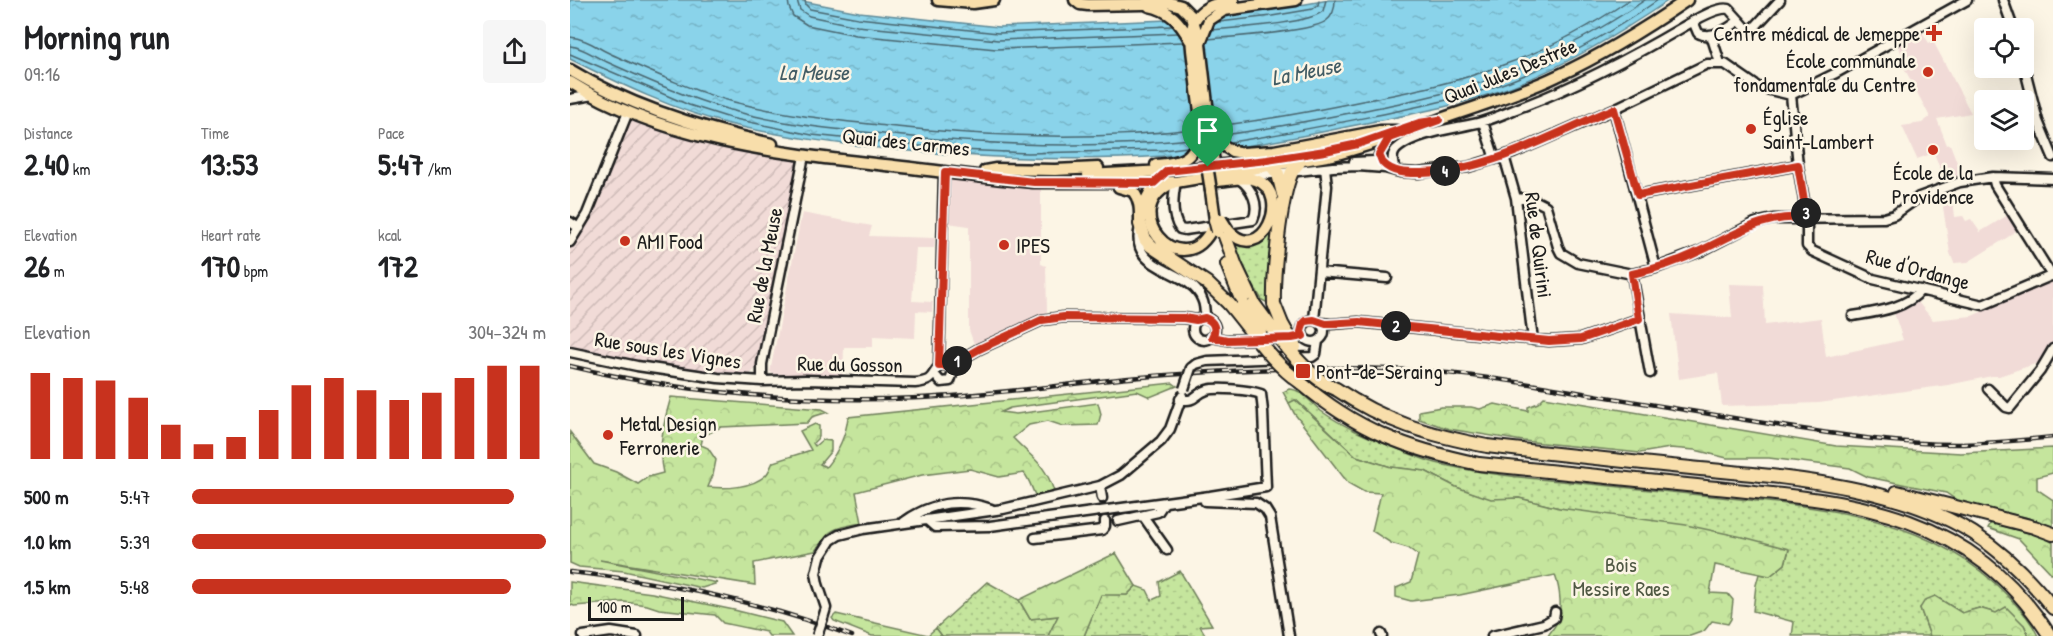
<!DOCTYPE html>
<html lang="en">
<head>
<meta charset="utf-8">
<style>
  body { margin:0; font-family:"Patrick Hand",sans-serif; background:#f6f6f6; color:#202124; height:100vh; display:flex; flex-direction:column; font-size:22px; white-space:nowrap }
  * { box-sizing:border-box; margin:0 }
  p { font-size:20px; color:#757577 }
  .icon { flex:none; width:33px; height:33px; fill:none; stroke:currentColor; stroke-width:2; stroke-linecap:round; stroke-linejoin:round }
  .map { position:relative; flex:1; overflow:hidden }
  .details { display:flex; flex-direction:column; background:#fff; width:570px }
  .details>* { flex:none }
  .tools { position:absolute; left:1404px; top:18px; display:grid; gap:12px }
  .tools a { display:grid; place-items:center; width:60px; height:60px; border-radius:6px; background:#fff; box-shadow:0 6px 24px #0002; font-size:30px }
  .scale { position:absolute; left:18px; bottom:15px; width:96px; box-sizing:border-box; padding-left:6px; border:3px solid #1c1c1c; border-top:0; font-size:16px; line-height:21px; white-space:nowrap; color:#1c1c1c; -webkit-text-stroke:4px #fcf5e5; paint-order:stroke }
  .pin { position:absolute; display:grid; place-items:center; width:51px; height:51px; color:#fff; margin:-62px -26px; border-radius:50% 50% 50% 0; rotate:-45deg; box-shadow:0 0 6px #0007 }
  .pin .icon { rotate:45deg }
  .km { position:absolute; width:30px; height:30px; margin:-15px; border-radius:50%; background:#222; color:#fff; font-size:16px; line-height:30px; text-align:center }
  .round { display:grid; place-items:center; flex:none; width:63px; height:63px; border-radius:6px; background:#f6f6f6 }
  .headline { display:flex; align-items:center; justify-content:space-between; height:102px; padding:0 24px }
  h1 { font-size:33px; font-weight:700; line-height:45px }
  .metrics { display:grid; grid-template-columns:repeat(3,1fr); gap:9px; height:102px; padding:6px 24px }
  .metrics div { display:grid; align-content:center }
  .metrics b { font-size:30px; font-weight:700 }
  .metrics small { font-size:16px; font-weight:400 }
  .metrics p { font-size:16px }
  .chart { height:168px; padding:12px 24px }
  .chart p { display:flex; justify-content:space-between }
  .chart svg { width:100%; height:108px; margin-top:6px; stroke:#c8321e; stroke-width:6 }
  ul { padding:0 24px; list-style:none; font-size:20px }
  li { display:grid; grid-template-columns:96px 72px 1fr; align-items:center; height:45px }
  li i { height:15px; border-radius:8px; background:#c8321e }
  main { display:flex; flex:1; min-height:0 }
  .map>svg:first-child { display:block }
  .built { fill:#f1dbd7 }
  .industrial { fill:url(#industrial-furrows) }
  .grass { fill:url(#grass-dots); stroke:#70805c; stroke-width:1.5 }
  .forest { fill:url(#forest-crowns); stroke:#70805c; stroke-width:1.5 }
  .water { fill:url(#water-ripples); stroke:#5e8a98; stroke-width:1.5 }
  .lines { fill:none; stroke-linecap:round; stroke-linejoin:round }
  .shore { stroke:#48656e; stroke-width:1.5 }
  .minor-tunnel { stroke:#dad4c7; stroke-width:8; stroke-dasharray:8 4; stroke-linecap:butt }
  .minor-casing { stroke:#1c1c1c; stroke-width:13 }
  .major-casing { stroke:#1c1c1c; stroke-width:15 }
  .highway-casing { stroke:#1c1c1c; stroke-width:16 }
  .minor { stroke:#fcf5e5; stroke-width:8 }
  .major { stroke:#f8deab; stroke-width:10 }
  .highway { stroke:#f8deab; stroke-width:12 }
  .rail-casing { stroke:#1c1c1c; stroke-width:4.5 }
  .rail { stroke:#fcf5e5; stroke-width:2; stroke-dasharray:7; stroke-linecap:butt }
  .minor-bridge-casing { stroke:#1c1c1c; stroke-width:13; stroke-linecap:butt }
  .major-bridge-casing { stroke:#1c1c1c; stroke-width:15; stroke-linecap:butt }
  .highway-bridge-casing { stroke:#1c1c1c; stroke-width:16; stroke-linecap:butt }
  .minor-bridge { stroke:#fcf5e5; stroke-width:8 }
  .major-bridge { stroke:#f8deab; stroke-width:10 }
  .highway-bridge { stroke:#f8deab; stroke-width:12 }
  .route-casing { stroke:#fff; stroke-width:12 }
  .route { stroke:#c8321e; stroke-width:8 }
  .poi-dot { fill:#c8321e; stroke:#fcf5e5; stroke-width:2 }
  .labels { text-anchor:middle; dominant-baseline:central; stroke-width:5; stroke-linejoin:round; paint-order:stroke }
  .poi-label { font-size:21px; fill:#1c1c1c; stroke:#fcf5e5; text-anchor:start }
  .street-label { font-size:21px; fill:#1c1c1c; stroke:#fcf5e5 }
  .park-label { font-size:21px; fill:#4f5843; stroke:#fcf5e5 }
  .water-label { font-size:22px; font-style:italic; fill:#425c64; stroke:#fcf5e5 }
</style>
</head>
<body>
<main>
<section class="details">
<div class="headline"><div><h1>Morning run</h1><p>09:16</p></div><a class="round"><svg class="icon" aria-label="share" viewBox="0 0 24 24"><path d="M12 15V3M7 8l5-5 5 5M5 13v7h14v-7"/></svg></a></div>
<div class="metrics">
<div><p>Distance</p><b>2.40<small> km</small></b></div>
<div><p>Time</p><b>13:53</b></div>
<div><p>Pace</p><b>5:47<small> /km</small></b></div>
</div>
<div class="metrics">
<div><p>Elevation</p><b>26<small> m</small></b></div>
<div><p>Heart rate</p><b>170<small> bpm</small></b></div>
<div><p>kcal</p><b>172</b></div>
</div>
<div class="chart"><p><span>Elevation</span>304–324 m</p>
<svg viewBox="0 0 160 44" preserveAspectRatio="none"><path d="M5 44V9M15 44V11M25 44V12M35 44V19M45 44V30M55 44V38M65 44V35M75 44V24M85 44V14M95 44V11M105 44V16M115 44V20M125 44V17M135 44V11M145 44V6M155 44V6"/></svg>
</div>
<ul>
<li><b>500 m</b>5:47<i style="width:91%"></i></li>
<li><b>1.0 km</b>5:39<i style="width:100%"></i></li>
<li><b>1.5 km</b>5:48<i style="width:90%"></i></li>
</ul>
</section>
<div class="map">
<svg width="1483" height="636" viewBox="0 0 1483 636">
  <defs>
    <pattern id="industrial-furrows" width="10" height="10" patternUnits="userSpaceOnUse" patternTransform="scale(1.5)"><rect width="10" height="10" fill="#f1dbd7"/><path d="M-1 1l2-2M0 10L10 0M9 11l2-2" fill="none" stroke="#cebbb8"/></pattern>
    <pattern id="grass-dots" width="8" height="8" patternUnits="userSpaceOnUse" patternTransform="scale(1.5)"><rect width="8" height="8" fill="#c5e59d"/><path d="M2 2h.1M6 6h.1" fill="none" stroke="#a9c487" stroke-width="1.8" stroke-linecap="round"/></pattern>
    <pattern id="forest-crowns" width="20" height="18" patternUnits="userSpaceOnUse" patternTransform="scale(1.5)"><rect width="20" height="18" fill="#c5e59d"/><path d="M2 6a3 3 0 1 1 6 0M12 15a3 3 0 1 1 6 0" fill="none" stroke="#a9c487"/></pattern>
    <pattern id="water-ripples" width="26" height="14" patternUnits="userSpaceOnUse" patternTransform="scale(1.5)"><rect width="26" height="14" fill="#8ad3ea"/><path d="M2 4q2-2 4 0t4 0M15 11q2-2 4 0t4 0" fill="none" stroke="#76b5c8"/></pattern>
  </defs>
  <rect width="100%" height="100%" fill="#fcf5e5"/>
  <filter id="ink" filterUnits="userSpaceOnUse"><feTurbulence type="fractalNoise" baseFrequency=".0167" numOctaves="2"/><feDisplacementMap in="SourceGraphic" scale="12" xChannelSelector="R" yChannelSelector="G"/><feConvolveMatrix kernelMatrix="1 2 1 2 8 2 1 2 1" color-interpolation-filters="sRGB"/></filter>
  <g filter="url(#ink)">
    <path class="built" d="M1352 32 1359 43 1363 41 1401 113 1367 119 1377 145 1380 144 1393 178 1376 184 1364 153 1347 159 1332 126 1352 123 1360 117 1331 62 1334 60 1328 45Z
      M378 179 471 189V264L476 266 477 312 473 318 430 337 404 344 399 330V226L378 223Z
      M1382 191 1385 217 1393 216 1396 221 1401 219 1410 232 1438 215 1447 230 1438 237 1398 262 1384 263 1380 253 1371 194Z
      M232 213 302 226 299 236 365 238 364 248H346L342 301 363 302 362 312 346 311 345 338 303 336V347H274L273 377 205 375 200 372Z
      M1483 279V344L1474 361 1429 376H1422L1378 385 1249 403 1152 406 1148 373 1109 379 1101 314 1162 318 1159 284 1193 285 1195 325 1251 318 1256 357 1333 340 1323 310 1342 303 1347 301 1363 320 1402 316Z"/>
    <path class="industrial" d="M60 118 225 159 228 164 188 366 179 375 119 370 63 361 0 347V247L14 227Z"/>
    <path class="grass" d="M707 196H709L698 303 692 300 673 268 659 236 691 239Z
      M719 389C732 389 741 403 751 411 775 428 801 438 828 449 841 454 853 460 866 463 910 474 956 478 1001 482 1050 487 1100 492 1150 497 1253 507 1363 516 1438 596 1450 609 1461 620 1468 636H1459L1454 625 1426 613 1409 608 1392 613 1365 596 1350 608 1360 636H1222L1224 622 1183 611 1186 585 1189 574 1200 576 1215 564 1219 550 989 508 949 498 921 500 886 487 855 471 821 467 786 456 726 400 719 403 713 392Z
      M610 571 642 625 630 626 636 636H514L531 594 557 595 566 586 577 590 582 600 591 596 589 582Z
      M417 582 449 600 460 619 488 616 478 636H372L366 628Z"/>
    <path class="forest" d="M603 383 607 386 580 397 567 391 440 408 431 412 446 414 528 403 531 414 528 425 493 426 478 421 459 425 443 438C463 459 474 462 484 491L467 499C462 490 460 480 454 473L429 477 400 469 352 475 286 492 292 523C264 528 262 527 245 551L184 563 185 585 30 560 148 583 132 588 54 571 9 567 0 563V432L24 464 46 472 68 484 78 477 93 473C87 449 94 420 101 397L252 409 258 412 242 417 237 423 151 427 133 436 131 445 138 448 146 460 143 475 138 487C156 489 182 488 196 475 199 472 201 466 203 462L241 450 230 431 245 424 249 426V437L243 443 245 446 252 440 261 441V451L250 464 256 467C268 452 276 436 278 417Z
      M974 397 1266 446 1391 453 1483 448V473L1467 477V489L1483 500V528L1455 517 1391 503 1376 493 1298 477 1280 468 1199 458H1157L1125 450 1100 448 1070 453 953 441 879 429 849 419V411L871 407H901L910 409 925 404 958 411V407L968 403Z
      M725 400 786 456 821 467 855 471 886 487 921 499 949 498 989 508 1116 525 1177 538 1219 549 1215 564 1200 576 1145 565 1140 593 1158 594 1163 600 1161 619 1158 624 1142 621 1134 631 1120 636H978C980 632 984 628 986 624 993 610 990 589 985 575L890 595 841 601 826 597V588L841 582 848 555 838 548 821 543 802 531 811 493 794 492 778 483 724 413 719 403Z
      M1421 523 1474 537 1483 543V575L1449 539 1418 528Z
      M546 553 566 586 557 595H531L514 636H478L488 616 460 619 449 600Z
      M0 582 82 593 164 610 212 622 222 636H199L196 632 153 623 145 615 89 609 77 605 54 602 4 606 0 604Z
      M1365 596 1392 613 1409 608 1426 613 1436 607 1454 625 1459 636H1360L1350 608 1355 600Z
      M266 614 358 635 366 628 372 636H302L264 621 262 618Z"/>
    <path class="water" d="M0 0H227L289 12 429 27 598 20 701 10 759 0H1099C1049 34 998 64 943 86 891 106 835 115 781 126 720 139 657 151 594 156 502 162 410 158 318 149 265 143 212 137 159 124 104 110 50 84 0 59Z"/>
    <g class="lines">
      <path class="shore" d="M218 0 219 7 223 16 237 25 286 35 426 49 613 42
        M227 0 230 10 239 16 287 26 428 40 608 33
        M235 0 236 5 240 9 288 18 428 33 602 26
        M649 22 702 16 743 9 748 5 749 0
        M642 30C664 28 740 24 753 11L756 0
        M0 37C15 38 28 48 41 54 81 72 122 91 164 102 214 115 265 120 316 126 419 137 522 141 624 129
        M639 39C661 37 741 32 756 21 763 16 765 8 765 0
        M0 46C13 47 25 57 37 62 77 80 118 98 160 110 210 124 262 129 313 134 415 145 519 150 621 139
        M0 54 119 105 160 118 242 135 389 150 458 153 594 150 617 147
        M648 126C696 120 744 111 792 101 839 92 888 82 933 65 977 50 1021 26 1059 0
        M654 135C707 128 759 117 811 107 853 98 898 89 938 73 986 54 1032 29 1075 0
        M660 142C709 135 758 125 808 115 852 106 898 97 940 81 993 60 1042 32 1088 0"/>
      <path class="minor-tunnel" d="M532 498 535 521"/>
      <g class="minor-casing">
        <path id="minor" d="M1433 0 1443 28
          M1169 20 1176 28 1183 29 1210 0
          M1141 35 1150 63
          M1454 66 1468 121 1483 157
          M1221 95 1228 165 1237 218V246L1242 251 1303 279 1413 305 1483 275
          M1221 95 1264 74 1397 0
          M0 99 23 95
          M1044 109 1086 268
          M913 122 925 159
          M934 156 946 198 963 340
          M784 162 804 161 816 164
          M814 163 809 155 819 138
          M826 171C822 163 820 153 829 147 847 132 889 128 911 122 926 118 940 111 954 106 1009 85 1062 57 1113 27 1124 21 1147 6 1159 9L1169 20C1159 29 1140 40 1128 33L1123 21
          M678 174 693 175 763 167 788 166 815 168 830 172 848 173 898 167 943 153 1044 109 1137 64H1155L1188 87 1221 95
          M1423 177 1425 185 1482 276
          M606 182C603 196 601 216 610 229L615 230 683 220C690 205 682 188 669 179
          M1068 195 1228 165
          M946 198 964 200 976 206 988 247 991 253 1008 263 1062 274 1086 268 1131 251 1185 223 1203 219 1314 218 1324 215 1349 197 1390 182 1423 177 1483 179
          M0 222 9 228
          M570 227C558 273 619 267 632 299 635 305 635 312 635 318
          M0 242 17 214 58 112
          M749 272 817 278
          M1062 274 1080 373
          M1283 316C1305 312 1336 309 1351 290
          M623 329a11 11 0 1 1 22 0a11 11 0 1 1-22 0Z
          M732 331a11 11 0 1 1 22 0a11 11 0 1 1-22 0Z
          M744 320 757 186 755 168
          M751 323 761 324 788 322 979 341 1011 339 1069 319
          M642 337 657 340 722 338 733 336
          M0 352 67 366 148 378 192 381 236 380 345 383C364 381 360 377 369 366H379L409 349 472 320 494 317 614 318 626 320
          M369 366 374 172
          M621 368 626 364 637 361 742 357 746 354 748 341
          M365 375 371 382 380 381 383 372 379 366
          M192 381V364L234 156
          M1418 389 1436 407 1440 408 1470 371 1483 349
          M530 486 532 498
          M635 501 686 503 695 509 700 517 719 636
          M573 516 597 550
          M357 520 365 527 420 526 640 496 696 487 693 411 691 394C680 390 648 387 637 390 624 394 626 403 610 399
          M548 521 588 512 594 503
          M334 522C360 503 390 498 421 509
          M465 538 532 530 535 526V521
          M253 618 256 608 248 584 246 573 250 557 261 540 269 535 293 529 433 509 530 486 551 475 591 441 600 429 612 396
          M811 634 812 636
          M13 636 41 632 67 636
          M922 636 974 624 984 618 985 612"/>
      </g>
      <g class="major-casing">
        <path id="major" d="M368 0 403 3 424 0
          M505 0 510 4 518 5 573 4 597 2 611 6 622 17 630 44 644 164
          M579 6C600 10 610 22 620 40
          M630 43 639 20 654 10 726 0
          M0 70C61 107 133 129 202 144
          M0 82C94 141 207 153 315 165 354 169 394 175 433 179L463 182H606L763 155C800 146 835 132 871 119 910 105 950 94 987 76 1033 55 1076 28 1117 0
          M631 117C628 100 626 82 624 65 618 26 619 7 663 0
          M641 129 654 146 662 151 673 153 704 151 810 131H826
          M586 165C616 163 625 157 632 126
          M415 171 426 169 485 170 528 168
          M518 175 612 170 679 162
          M648 181C660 180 675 176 686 180 724 194 692 268 658 230
          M603 183C545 209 609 284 640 232
          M549 187 563 191C571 201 570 211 570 224
          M641 191 645 220
          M571 209 587 179"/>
      </g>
      <g class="highway-casing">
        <path id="highway" d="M697 160 708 174 713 194
          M570 224 575 239 581 246 637 283 659 304
          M653 231 666 266 684 304
          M657 264 673 304
          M704 304C703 275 710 198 722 172 724 168 728 164 730 161
          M730 382C786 430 837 449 909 464 981 471 1054 479 1127 486 1268 501 1395 503 1480 636
          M766 389C815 422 859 435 917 446 985 454 1053 461 1121 468 1212 477 1325 484 1403 533 1434 553 1460 579 1483 608
          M1327 492 1464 527 1483 534"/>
      </g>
      <use href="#minor" class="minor"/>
      <use href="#major" class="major"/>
      <use href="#highway" class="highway"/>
      <g class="rail-casing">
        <path id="rail" d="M0 366C115 394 232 403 350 398 420 395 489 385 559 378 650 370 744 365 836 370 894 373 950 382 1007 392 1071 403 1135 413 1200 424 1264 434 1328 445 1393 444 1423 443 1453 440 1483 437
          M0 572C96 582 192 602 282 636"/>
      </g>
      <use href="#rail" class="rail"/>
      <g class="minor-bridge-casing">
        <path id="minor-bridge" d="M614 389 621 368
          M247 636 253 618"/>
      </g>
      <g class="major-bridge-casing">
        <path id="major-bridge" d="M637 165 641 191
          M651 219 658 230"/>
      </g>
      <g class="highway-bridge-casing">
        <path id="highway-bridge" d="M645 220 648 231
          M659 304C681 330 702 363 730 382
          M673 304 690 332
          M684 304C703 330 735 377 766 389
          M704 304 712 324 725 347"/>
      </g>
      <use href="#minor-bridge" class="minor-bridge"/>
      <use href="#major-bridge" class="major-bridge"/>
      <use href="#highway-bridge" class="highway-bridge"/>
    </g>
  </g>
  <g class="lines" filter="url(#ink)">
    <g class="route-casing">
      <path id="route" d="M1044 109 1068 195 1228 165 1237 218C1195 214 1168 233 1132 250 1110 261 1086 269 1062 274L1069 319 1011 339 979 341 789 322 756 324 744 320 736 321 733 324 731 332 733 336 722 338 657 340 642 337C647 329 644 321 635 318L626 320 614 318 494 317 472 320 409 349 379 366H369L375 172 464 182 584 183 597 171 697 160 755 151 788 144 849 123 869 120 819 138 809 155C811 157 811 161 813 163 823 174 840 173 852 173 921 171 982 134 1044 109Z"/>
    </g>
    <use href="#route" class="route"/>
  </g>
  <g class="poi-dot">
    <path d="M1361 24h6v6h6v6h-6v6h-6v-6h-6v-6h6z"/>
    <circle cx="1358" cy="72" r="6"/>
    <circle cx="1181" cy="129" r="6"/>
    <circle cx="1363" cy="150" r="6"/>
    <circle cx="55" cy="241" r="6"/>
    <circle cx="434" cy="245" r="6"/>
    <rect x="725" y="363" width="16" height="16" rx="3"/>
    <circle cx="38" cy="435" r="6"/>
  </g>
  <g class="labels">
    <g class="poi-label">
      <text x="1350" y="33" text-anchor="end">Centre médical de Jemeppe</text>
      <text x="1346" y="60" text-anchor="end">École communale<tspan x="1346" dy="24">fondamentale du Centre</tspan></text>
      <text x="1193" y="117">Église<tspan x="1193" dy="24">Saint-Lambert</tspan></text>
      <text x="1363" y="172" text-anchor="middle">École de la<tspan x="1363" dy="24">Providence</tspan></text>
      <text x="67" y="241">AMI Food</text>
      <text x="446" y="245">IPES</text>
      <text x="746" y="371">Pont-de-Seraing</text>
      <text x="50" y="423">Metal Design<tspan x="50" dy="24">Ferronerie</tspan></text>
    </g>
    <g class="street-label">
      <text transform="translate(940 71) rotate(-22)">Quai Jules Destrée</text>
      <text transform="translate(336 142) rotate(6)">Quai des Carmes</text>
      <text transform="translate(969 245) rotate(83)">Rue de Quirini</text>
      <text transform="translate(194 265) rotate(-79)">Rue de la Meuse</text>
      <text transform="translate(1348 269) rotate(15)">Rue d'Ordange</text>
      <text transform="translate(98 350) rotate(9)">Rue sous les Vignes</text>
      <text transform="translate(280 364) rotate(1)">Rue du Gosson</text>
    </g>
    <g class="park-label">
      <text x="1051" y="564">Bois<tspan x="1051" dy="24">Messire Raes</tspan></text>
    </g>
    <g class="water-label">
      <text transform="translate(736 71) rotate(-11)">La Meuse</text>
      <text x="244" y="72">La Meuse</text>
    </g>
  </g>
</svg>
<div class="tools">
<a><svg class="icon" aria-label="locate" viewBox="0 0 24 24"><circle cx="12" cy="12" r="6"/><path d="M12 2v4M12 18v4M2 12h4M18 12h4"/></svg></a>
<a><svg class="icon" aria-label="layers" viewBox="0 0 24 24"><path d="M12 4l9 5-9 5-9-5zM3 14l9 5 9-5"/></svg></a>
</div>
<div class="scale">100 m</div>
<div class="pin" style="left:638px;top:167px;background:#1e9e55"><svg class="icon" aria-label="arrive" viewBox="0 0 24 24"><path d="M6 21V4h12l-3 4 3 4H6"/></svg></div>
<b class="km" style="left:387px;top:361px">1</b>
<b class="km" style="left:826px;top:326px">2</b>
<b class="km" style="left:1236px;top:213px">3</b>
<b class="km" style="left:875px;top:171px">4</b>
</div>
</main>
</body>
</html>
